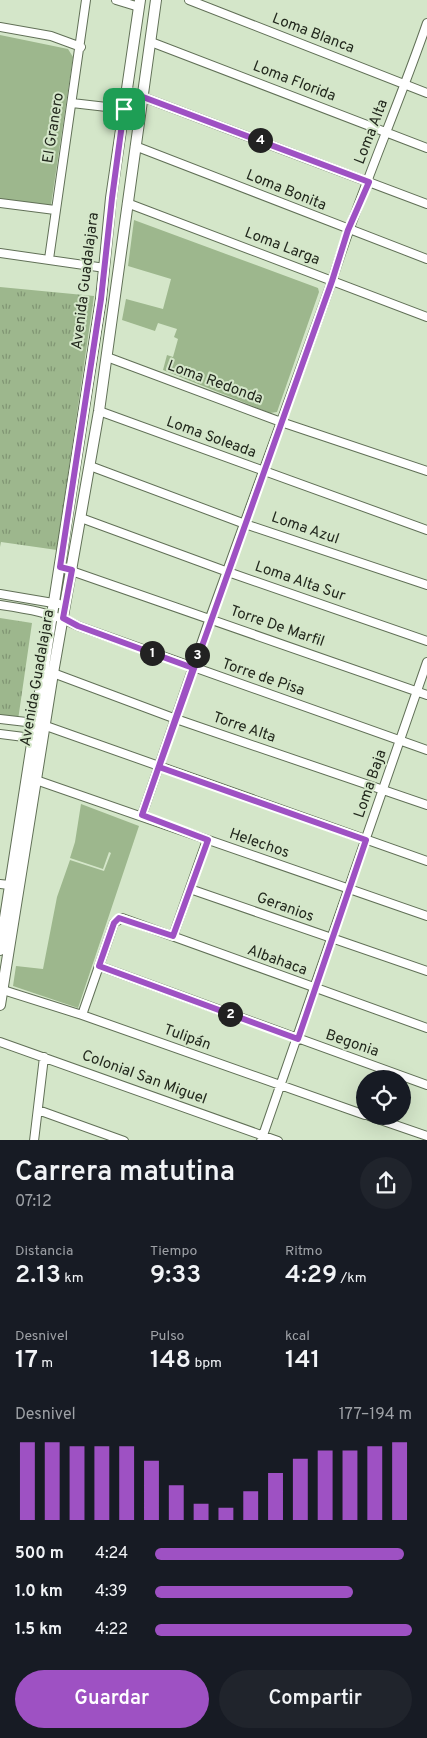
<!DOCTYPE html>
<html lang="es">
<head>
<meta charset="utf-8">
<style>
  body { margin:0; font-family:Overpass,sans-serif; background:#20242c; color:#f1f3f6; height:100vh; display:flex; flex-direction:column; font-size:19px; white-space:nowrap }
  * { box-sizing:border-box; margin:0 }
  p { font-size:16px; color:#9ea1a6 }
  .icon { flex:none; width:28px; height:28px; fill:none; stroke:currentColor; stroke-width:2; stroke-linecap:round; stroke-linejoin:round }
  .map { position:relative; height:1140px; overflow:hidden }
  .panel { display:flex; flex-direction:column; background:#171b24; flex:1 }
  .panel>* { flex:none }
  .controls { position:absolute; left:356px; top:1070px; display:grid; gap:10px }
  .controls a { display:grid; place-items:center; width:55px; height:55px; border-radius:50%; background:#171b24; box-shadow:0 5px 20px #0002; font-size:25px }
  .pin { position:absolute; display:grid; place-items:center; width:42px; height:42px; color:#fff; margin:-21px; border-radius:10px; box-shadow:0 2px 8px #0006 }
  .km { position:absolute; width:25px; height:25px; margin:-12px; border-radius:50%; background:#222; color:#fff; font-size:14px; line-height:25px; text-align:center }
  .round { display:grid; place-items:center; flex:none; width:52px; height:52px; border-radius:26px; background:#20242c }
  .head { display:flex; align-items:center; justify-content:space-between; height:85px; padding:0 15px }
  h1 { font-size:28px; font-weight:600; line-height:38px }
  .figures { display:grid; grid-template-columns:repeat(3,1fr); gap:8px; height:85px; padding:5px 15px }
  .figures div { display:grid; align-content:center }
  .figures b { font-size:25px; font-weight:600 }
  .figures small { font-size:14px; font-weight:400 }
  .figures p { font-size:14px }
  .chart { height:140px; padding:10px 15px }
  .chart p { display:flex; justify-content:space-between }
  .chart svg { width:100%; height:90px; margin-top:5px; stroke:#9e51c3; stroke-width:6 }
  .action { display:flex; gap:10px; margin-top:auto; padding:10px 15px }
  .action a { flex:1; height:58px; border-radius:30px; background:#9e51c3; color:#fff; font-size:20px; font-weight:600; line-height:58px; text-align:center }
  .action a+a { background:#20242c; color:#f1f3f6 }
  ul { padding:0 15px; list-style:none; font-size:16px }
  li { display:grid; grid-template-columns:80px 60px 1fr; align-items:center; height:38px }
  li i { height:12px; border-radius:6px; background:#9e51c3 }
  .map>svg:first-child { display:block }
  .grass { fill:url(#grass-tufts) }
  .park { fill:#9db78d }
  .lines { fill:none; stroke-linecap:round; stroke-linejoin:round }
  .minor-casing { stroke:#617057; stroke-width:10 }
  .secondary-casing { stroke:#617057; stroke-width:12 }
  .minor { stroke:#fff; stroke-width:8 }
  .secondary { stroke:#fff; stroke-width:10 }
  .route-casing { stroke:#fff; stroke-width:10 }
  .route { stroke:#9e51c3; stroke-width:6 }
  .labels { text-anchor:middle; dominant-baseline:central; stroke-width:4; stroke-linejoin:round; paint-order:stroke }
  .street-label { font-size:15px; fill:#22281d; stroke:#d4e6c9 }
</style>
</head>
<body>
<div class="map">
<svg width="427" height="1141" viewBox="0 0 427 1141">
  <defs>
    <pattern id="grass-tufts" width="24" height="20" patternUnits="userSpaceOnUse" patternTransform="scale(1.25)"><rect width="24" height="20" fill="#9db78d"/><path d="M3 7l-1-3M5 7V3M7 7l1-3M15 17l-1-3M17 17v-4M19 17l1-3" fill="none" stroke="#809573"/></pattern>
  </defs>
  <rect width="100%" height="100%" fill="#d4e6c9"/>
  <path class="grass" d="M0 287 94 296 57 550 1 542 0 547Z
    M0 618 32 623 18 720 0 718Z"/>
  <path class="park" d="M0 35 68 49 73 57 51 205 48 207 0 201Z
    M134 220 318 288 319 292 277 412 270 413 163 370 167 355 173 357 178 339 174 337 177 329 158 323 155 331 122 320 126 299 163 309 171 279 128 266Z
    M81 804 139 826 78 1008 13 986 16 966 43 969 57 897 70 860 104 871 111 853 109 852 103 869 70 858 75 842Z"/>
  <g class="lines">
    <g class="minor-casing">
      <path id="minor" d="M116 0 139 7
        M189 0 427 93
        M0 27 51 36 81 47
        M151 42 427 148
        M127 91 427 204
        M72 103 124 109
        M135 146 427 259
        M0 203 55 210
        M127 203 427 317
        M0 253 105 268
        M49 259 86 0
        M107 357 281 422 427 471
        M99 411 427 530
        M90 466 245 524 427 585
        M81 518 228 572 427 641
        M60 567 427 695
        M0 594 59 604
        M0 605C27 609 53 613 78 626L427 750
        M53 673 176 719 427 805
        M0 719 35 723
        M46 726 427 861
        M0 734 32 738
        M33 779 427 916
        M142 815 210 618 332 281C359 194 397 110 427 23
        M0 884 9 885
        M190 889 427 971
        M173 936 207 840
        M99 966 427 1085
        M0 989 82 1015 365 1115
        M82 1015 114 923 122 918 427 1028
        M0 1042 278 1141
        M38 1110 124 1141
        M369 1116 427 1136
        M34 1141 44 1057
        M261 1141 427 662"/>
    </g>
    <g class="secondary-casing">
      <path id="secondary" d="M0 950 101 299 111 198 140 0
        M0 1005 53 673 99 411 156 0"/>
    </g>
    <use href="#minor" class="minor"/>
    <use href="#secondary" class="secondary"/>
  </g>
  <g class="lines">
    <g class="route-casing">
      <path id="route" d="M124 109 112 198 101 299 60 567 72 570 63 618 78 626 193 668C176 717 159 766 142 815L208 840 173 936 119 918 114 923 99 966 298 1039 366 840 159 767 332 281 348 230 369 182 127 91 124 109"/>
    </g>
    <use href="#route" class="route"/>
  </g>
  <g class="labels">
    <g class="street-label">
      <text transform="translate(313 34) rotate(21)">Loma Blanca</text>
      <text transform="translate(294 82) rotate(21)">Loma Florida</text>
      <text transform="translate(54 128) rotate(-81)">El Granero</text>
      <text transform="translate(372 132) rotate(-69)">Loma Alta</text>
      <text transform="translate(286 191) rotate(22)">Loma Bonita</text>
      <text transform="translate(282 247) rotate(21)">Loma Larga</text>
      <text transform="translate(86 281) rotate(-83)">Avenida Guadalajara</text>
      <text transform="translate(215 383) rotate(20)">Loma Redonda</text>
      <text transform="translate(211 438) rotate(20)">Loma Soleada</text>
      <text transform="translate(305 529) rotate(19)">Loma Azul</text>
      <text transform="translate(300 582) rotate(19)">Loma Alta Sur</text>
      <text transform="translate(277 627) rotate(19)">Torre De Marfil</text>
      <text transform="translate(38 678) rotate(-80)">Avenida Guadalajara</text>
      <text transform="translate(263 678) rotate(19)">Torre de Pisa</text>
      <text transform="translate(244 728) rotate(19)">Torre Alta</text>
      <text transform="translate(371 784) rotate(-71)">Loma Baja</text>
      <text transform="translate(259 844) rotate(19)">Helechos</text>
      <text transform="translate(285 908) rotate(20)">Geranios</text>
      <text transform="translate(277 961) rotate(20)">Albahaca</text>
      <text transform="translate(187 1038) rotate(20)">Tulipán</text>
      <text transform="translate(352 1044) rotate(19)">Begonia</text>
      <text transform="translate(144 1078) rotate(20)">Colonial San Miguel</text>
    </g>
  </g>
</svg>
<div class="controls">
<a><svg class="icon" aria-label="locate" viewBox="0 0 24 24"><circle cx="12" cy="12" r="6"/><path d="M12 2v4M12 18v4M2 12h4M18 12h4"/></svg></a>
</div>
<div class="pin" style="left:124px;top:109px;background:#1e9e55"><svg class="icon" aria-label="arrive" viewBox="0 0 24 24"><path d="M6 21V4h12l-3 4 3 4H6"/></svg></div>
<b class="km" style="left:152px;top:653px">1</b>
<b class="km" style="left:230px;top:1014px">2</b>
<b class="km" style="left:197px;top:655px">3</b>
<b class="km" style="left:260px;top:140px">4</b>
</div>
<section class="panel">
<div class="head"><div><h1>Carrera matutina</h1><p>07:12</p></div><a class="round"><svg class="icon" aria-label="share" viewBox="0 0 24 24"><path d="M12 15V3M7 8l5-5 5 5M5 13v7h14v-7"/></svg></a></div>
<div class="figures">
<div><p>Distancia</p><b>2.13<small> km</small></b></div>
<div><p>Tiempo</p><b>9:33</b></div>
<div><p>Ritmo</p><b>4:29<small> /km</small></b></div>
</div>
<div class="figures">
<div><p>Desnivel</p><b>17<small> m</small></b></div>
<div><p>Pulso</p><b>148<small> bpm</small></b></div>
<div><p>kcal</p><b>141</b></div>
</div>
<div class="chart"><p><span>Desnivel</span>177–194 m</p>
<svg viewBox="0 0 160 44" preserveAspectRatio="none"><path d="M5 44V6M15 44V6M25 44V8M35 44V8M45 44V8M55 44V15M65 44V27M75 44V36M85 44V38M95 44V30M105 44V21M115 44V14M125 44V10M135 44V10M145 44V8M155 44V6"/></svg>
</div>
<ul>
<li><b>500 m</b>4:24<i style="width:97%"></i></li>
<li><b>1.0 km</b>4:39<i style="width:77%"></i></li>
<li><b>1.5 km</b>4:22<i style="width:100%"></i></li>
</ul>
<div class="action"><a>Guardar</a><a>Compartir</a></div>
</section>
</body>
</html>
